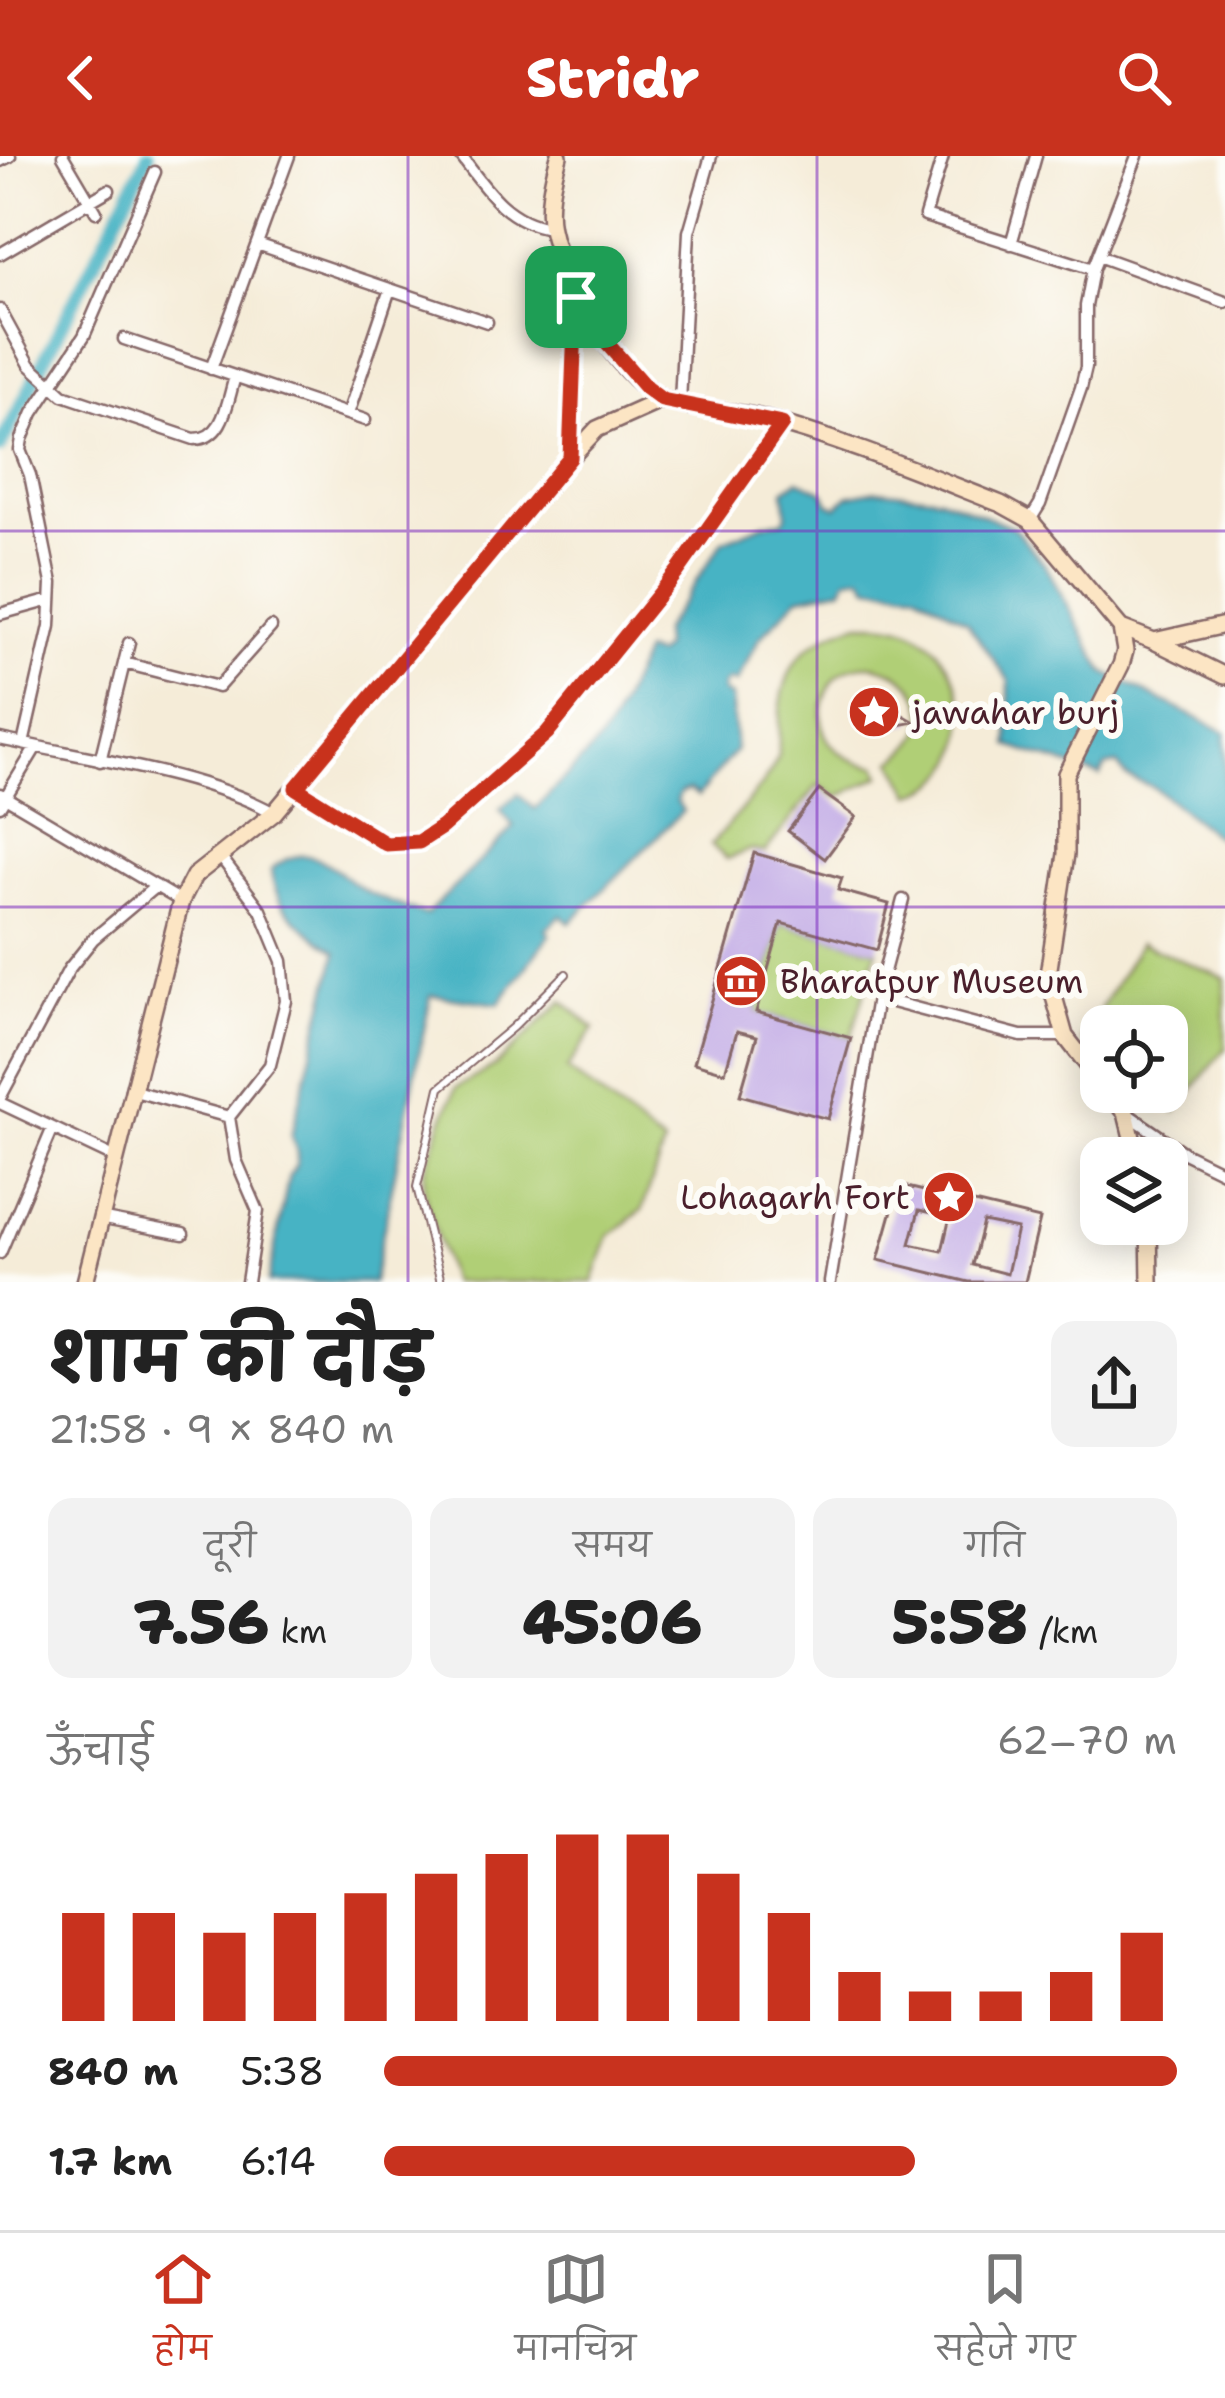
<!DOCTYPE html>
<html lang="hi">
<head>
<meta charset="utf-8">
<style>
  body { margin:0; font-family:"Shantell Sans","Playpen Sans Deva",sans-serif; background:#f2f2f2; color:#222; height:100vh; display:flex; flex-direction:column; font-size:45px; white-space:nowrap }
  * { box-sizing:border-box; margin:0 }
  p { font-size:39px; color:#767676 }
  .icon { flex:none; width:66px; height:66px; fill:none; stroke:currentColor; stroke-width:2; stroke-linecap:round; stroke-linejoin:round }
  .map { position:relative; height:1126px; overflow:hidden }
  .side { display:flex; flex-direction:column; background:#fff; flex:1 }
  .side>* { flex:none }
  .tools { position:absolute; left:1080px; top:849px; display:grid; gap:24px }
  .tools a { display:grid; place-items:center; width:108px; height:108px; border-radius:24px; background:#fff; box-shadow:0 6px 30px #0003; font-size:60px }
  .pin { position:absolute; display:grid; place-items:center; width:102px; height:102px; color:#fff; margin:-51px; border-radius:24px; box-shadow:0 6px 18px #0006 }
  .round { display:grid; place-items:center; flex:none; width:126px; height:126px; border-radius:24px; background:#f2f2f2 }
  .head { display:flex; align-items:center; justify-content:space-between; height:204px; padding:0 48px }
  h1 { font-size:66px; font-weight:800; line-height:90px }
  .figures { display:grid; grid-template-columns:repeat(3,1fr); gap:18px; height:204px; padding:12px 48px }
  .figures div { display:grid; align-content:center; border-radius:24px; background:#f2f2f2; text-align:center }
  .figures b { font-size:60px; font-weight:800 }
  .figures small { font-size:33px; font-weight:400 }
  .figures p { font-size:33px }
  .chart { height:336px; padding:24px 48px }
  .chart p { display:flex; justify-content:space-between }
  .chart svg { width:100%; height:216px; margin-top:12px; stroke:#c8321e; stroke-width:6 }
  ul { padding:0 48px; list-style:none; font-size:39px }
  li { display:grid; grid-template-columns:192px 144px 1fr; align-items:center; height:90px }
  li i { height:30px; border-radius:15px; background:#c8321e }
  header { display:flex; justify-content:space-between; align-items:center; height:156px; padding:0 48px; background:#c8321e; color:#fff; font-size:54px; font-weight:800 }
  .tabs { display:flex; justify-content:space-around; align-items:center; height:168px; border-top:3px solid #e0e0e0; background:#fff; font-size:33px; color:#767676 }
  .tabs a { display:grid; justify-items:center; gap:6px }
  .tabs .on { color:#c8321e }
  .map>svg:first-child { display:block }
  .green { fill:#b0cf76; stroke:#7d7750; stroke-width:3 }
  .water { fill:#47b3c4; stroke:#486978; stroke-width:3 }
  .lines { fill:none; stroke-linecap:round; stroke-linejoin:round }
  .canal { stroke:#47b3c4; stroke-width:14 }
  .building { fill:#bfa7e5; fill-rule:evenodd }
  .lane-casing { stroke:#866768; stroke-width:10 }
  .street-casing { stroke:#866768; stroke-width:15 }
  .secondary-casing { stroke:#866768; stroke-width:20 }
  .lane { stroke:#fff; stroke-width:6 }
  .street { stroke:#fff; stroke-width:10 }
  .secondary { stroke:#fce5c4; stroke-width:15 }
  .route-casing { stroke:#fff; stroke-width:24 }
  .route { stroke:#c8321e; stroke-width:15 }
  .grid { fill:none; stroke:#7b2cbf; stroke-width:3; stroke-opacity:0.55 }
  .labels { text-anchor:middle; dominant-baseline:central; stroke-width:12; stroke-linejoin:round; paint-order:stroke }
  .poi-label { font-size:33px; fill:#4a1f2b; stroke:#fdfcf7; text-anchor:start }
</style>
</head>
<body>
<header><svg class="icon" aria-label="back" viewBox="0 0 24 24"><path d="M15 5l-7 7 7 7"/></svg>Stridr<svg class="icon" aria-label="search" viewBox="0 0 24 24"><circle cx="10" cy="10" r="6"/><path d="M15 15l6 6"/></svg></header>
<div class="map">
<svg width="1225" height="1126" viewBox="0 0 1225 1126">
  <rect width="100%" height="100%" fill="#fdfcf7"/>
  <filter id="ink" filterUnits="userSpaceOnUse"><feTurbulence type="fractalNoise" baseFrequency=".00833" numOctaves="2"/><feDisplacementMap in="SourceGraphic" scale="24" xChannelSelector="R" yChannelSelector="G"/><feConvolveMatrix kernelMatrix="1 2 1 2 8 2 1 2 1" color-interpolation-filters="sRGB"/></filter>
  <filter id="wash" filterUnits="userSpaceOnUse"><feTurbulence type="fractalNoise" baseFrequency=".004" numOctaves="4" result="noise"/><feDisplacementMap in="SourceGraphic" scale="48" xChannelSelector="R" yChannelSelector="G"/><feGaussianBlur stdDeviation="2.7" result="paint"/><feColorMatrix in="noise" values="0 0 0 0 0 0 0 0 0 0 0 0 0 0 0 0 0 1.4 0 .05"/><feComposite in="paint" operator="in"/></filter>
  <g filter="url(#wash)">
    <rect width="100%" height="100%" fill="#f5ecd8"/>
    <path class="green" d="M860 467C879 467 898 467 916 477 977 511 983 623 912 638L893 605C985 543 842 457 823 550 815 586 845 607 877 610L881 620 838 641 818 629 765 696 749 694 727 703 711 689C730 665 763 633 776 606 780 596 779 580 779 568 782 510 802 483 860 467Z
      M781 767 877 794 851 882 756 856Z
      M1140 787 1225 822V893L1175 956 1149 936H1167V870H1101V898L1082 884Z
      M563 845 594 872 567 913 664 989 642 1054 609 1080 593 1126H451L424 1036V1017L442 965 456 932 495 910Z"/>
    <path class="water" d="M798 324 823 335 829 348 837 351 848 340 877 334 939 341 1013 371 1046 410 1104 516 1225 576V687L1153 631 1126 620 1117 608 1106 610 1100 620 1009 590V525L966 465 916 435 869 430 862 420 847 422 843 432 799 441 759 483 736 527 729 524 723 529V537L731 541 736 594 698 640 689 634 680 637 677 645 683 655 570 767 561 759 546 773 550 779 499 848 431 839 373 1126H268L289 1019C302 1007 297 993 291 980L337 796C306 773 275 756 271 714 312 677 338 722 371 738 389 746 408 752 426 759L514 671 500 654 518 638 535 653 598 587 613 565 644 496 657 499 663 492 662 476 723 385 766 367 783 365 787 359 784 334Z"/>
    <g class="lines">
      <path class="canal" d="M0 291 148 0"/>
    </g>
    <g id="blocks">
      <path class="building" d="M869 539 877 544 915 566 899 569 888 560 882 570 877 567 875 571 861 563 864 558 859 556Z
        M819 634 856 661 825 703 788 675Z
        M754 697 842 722 838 734 889 748 877 794 781 767 756 856 851 882 828 963 740 939 757 880 737 875 725 916 694 907Z
        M899 1029 1040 1063 1025 1126H969L878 1104ZM919 1054 950 1061 942 1095 910 1088ZM983 1066 1017 1073 1007 1118 972 1109Z"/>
    </g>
  </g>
  <g filter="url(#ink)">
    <use href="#blocks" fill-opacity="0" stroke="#866768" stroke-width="3"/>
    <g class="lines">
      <g class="lane-casing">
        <path id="lane" d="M441 1126 417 1031 440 932 513 871 566 818"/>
      </g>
      <g class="street-casing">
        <path id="street" d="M63 0 96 56
          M461 0C486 34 507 66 550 72
          M943 0 925 60 1093 113
          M0 5 10 0
          M257 88 487 166
          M1011 88 1036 0
          M0 98 109 34
          M1098 100 1225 146
          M0 154 30 209 63 239 194 283C225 283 227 245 235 221
          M124 183 365 264
          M211 213 289 0
          M680 246 689 76 711 0
          M348 258 390 133
          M1030 364 1040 348 1081 232 1086 211V150L1093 113 1137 0
          M0 458 51 444
          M124 507 218 531 271 471
          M0 583C84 602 200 616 274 657
          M23 588 50 470 52 427 30 319 20 294 22 283 33 257 84 180 155 16
          M100 605 129 487
          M295 632 386 688 419 686 443 672 547 577 678 415 782 268
          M0 638 181 745
          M0 650 36 591
          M220 700 261 754 282 805 286 845 270 909 229 961 236 1004 258 1055 247 1126
          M877 842 1021 880H1065
          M131 934 229 961
          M0 942 69 813 93 783 156 730
          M0 947 114 1001
          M1126 957 1184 997 1225 1017
          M99 1062 183 1078
          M0 1097 52 974
          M830 1126 877 842 903 744"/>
      </g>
      <g class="secondary-casing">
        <path id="secondary" d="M559 0C553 22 546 50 551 73 561 122 614 217 659 241 677 252 733 255 758 261 841 283 922 317 1001 348L1030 364 1121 472 1154 485 1225 469
          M570 302 597 273 662 244
          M1154 485 1225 520
          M1101 926 1065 880 1048 819 1066 698V618L1121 509 1125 495 1121 472
          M1109 936 1126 957 1137 1002
          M1149 1068 1150 1126
          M85 1126 181 745 194 720 274 657 570 302 576 141"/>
      </g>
      <use href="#lane" class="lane"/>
      <use href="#street" class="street"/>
      <use href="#secondary" class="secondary"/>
    </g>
  </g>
  <g class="lines" filter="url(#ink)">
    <g class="route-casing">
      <path id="route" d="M576 141 597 176 646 232 662 244 782 268 678 415 547 577 442 671 419 686 386 688 296 632 570 302Z"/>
    </g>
    <use href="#route" class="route"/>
  </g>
  <path class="grid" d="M408 0V1126M817 0V1126M0 375H1225M0 751H1225"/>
  <defs>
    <g id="sight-disc" transform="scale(2.7)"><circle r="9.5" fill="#c8321e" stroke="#fdfcf7"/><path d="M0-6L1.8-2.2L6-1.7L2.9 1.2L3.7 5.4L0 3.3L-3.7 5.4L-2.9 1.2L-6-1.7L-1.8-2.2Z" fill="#fff"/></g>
    <g id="museum-disc" transform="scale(2.7)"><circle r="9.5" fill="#c8321e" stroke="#fdfcf7"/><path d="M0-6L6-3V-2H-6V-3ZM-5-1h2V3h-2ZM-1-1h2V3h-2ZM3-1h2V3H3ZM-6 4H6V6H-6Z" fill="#fff"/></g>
  </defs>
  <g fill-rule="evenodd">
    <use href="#sight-disc" x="874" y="556"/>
    <use href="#museum-disc" x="741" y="825"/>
    <use href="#sight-disc" x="949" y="1041"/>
  </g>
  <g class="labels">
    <g class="poi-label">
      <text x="913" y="556">jawahar burj</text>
      <text x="780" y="825">Bharatpur Museum</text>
      <text x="910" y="1041" text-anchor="end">Lohagarh Fort</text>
    </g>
  </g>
</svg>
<div class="tools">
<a><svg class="icon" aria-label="locate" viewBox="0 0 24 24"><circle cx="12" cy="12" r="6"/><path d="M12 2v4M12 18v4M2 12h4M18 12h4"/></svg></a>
<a><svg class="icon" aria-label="layers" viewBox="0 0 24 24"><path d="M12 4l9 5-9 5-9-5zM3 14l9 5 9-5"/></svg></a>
</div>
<div class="pin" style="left:576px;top:141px;background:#1e9e55"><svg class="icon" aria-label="arrive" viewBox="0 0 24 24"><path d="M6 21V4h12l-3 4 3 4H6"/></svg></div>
</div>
<section class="side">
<div class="head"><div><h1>शाम की दौड़</h1><p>21:58 · 9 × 840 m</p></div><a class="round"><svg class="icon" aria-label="share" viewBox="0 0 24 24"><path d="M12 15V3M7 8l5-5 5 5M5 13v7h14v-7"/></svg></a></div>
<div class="figures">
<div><p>दूरी</p><b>7.56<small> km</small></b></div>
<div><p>समय</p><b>45:06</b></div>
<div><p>गति</p><b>5:58<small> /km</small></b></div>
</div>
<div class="chart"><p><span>ऊँचाई</span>62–70 m</p>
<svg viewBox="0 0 160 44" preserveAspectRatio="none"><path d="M5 44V22M15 44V22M25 44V26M35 44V22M45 44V18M55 44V14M65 44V10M75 44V6M85 44V6M95 44V14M105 44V22M115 44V34M125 44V38M135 44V38M145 44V34M155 44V26"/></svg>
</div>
<ul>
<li><b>840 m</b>5:38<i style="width:100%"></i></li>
<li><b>1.7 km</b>6:14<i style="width:67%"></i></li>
</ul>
</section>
<nav class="tabs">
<a class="on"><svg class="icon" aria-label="home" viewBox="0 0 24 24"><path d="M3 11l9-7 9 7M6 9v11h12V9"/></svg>होम</a>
<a><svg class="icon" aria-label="map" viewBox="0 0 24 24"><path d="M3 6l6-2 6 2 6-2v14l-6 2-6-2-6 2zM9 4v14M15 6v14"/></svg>मानचित्र</a>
<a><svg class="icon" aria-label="saved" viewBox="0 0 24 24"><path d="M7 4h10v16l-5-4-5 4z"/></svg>सहेजे गए</a>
</nav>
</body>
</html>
